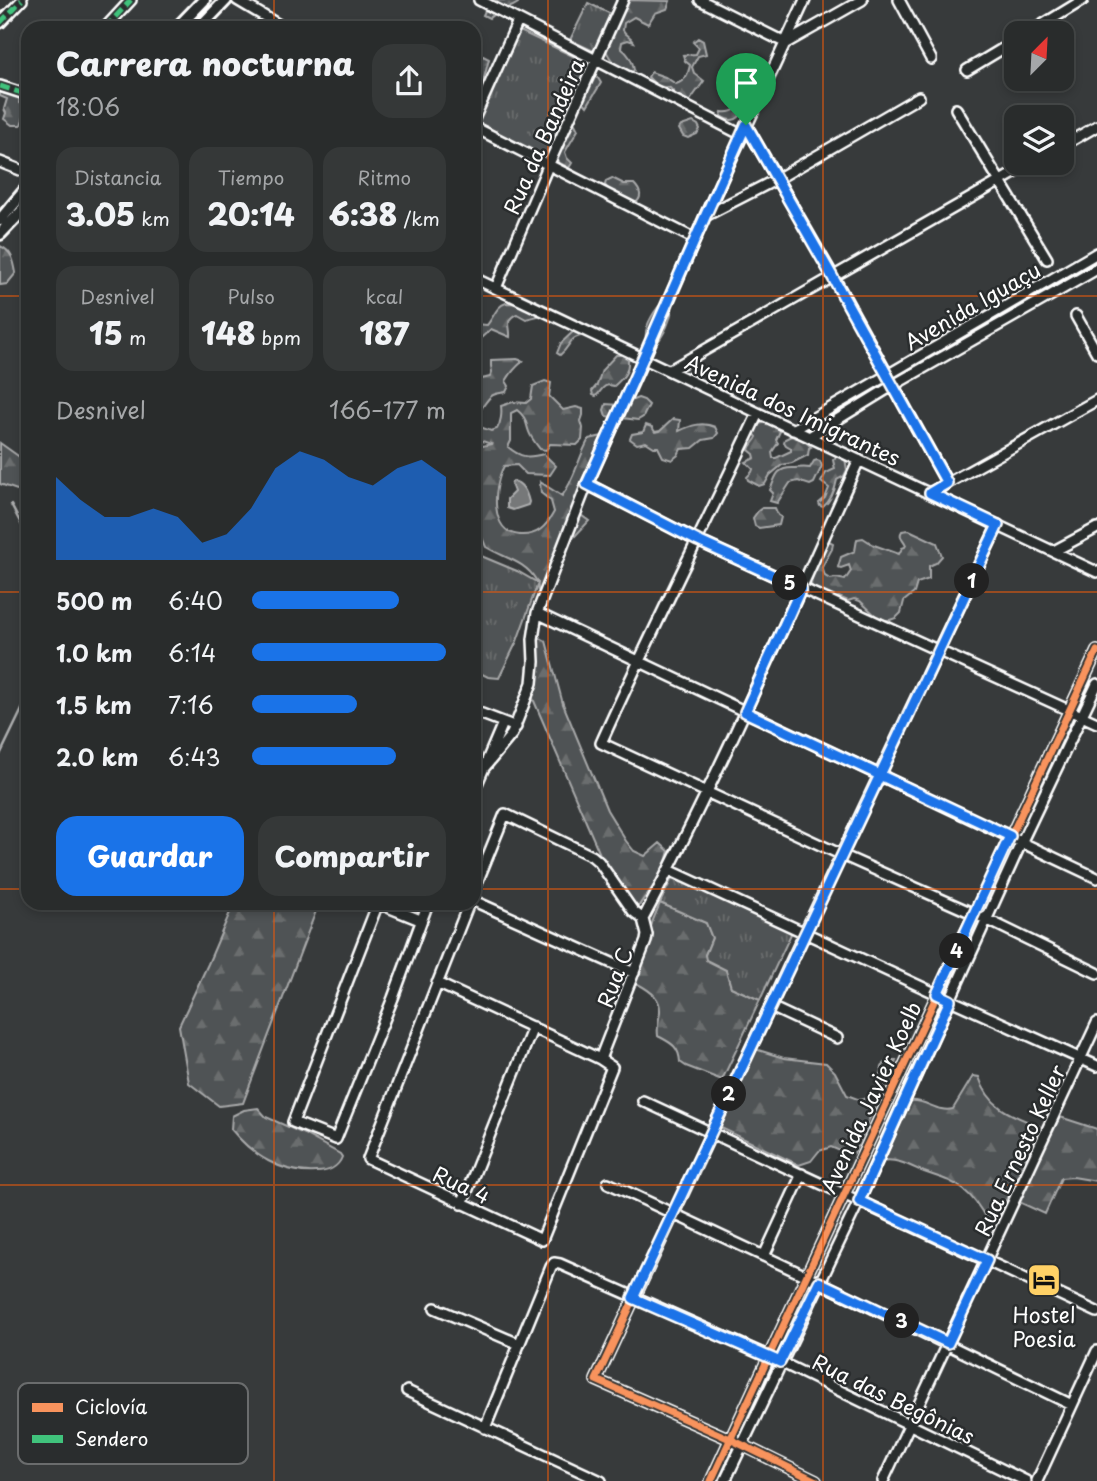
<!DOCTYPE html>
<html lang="es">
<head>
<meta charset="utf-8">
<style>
  body { margin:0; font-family:"Playpen Sans",sans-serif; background:#353838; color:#f1f3f6; height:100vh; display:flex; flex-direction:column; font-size:26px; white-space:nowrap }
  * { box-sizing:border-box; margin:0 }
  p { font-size:23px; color:#a5a7a9 }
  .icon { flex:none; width:38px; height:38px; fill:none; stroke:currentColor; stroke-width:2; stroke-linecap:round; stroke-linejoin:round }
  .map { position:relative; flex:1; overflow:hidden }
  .sheet { position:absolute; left:21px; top:21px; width:460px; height:889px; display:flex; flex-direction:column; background:#292c2c; border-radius:21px; box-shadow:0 4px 10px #0003,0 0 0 2px #454848 }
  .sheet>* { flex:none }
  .needle { width:46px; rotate:24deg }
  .tools { position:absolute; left:1004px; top:21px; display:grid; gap:14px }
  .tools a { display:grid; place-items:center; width:70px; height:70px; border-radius:14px; background:#292c2c; box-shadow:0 4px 10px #0003,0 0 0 2px #454848; font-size:35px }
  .pin { position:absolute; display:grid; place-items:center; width:60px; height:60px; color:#fff; margin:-72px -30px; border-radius:50% 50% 50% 0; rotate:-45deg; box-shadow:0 0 7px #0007 }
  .pin .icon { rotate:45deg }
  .km { position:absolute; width:35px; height:35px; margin:-18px; border-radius:50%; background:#222; color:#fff; font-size:19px; line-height:35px; text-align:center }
  .round { display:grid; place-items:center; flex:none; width:74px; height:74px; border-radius:21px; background:#353838 }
  .headline { display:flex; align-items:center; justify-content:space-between; height:119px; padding:0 35px }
  h1 { font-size:32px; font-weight:800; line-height:52px }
  .figures { display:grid; grid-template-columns:repeat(3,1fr); gap:10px; height:119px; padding:7px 35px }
  .figures div { display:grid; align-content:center; border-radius:18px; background:#353838; text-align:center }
  .figures b { font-size:30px; font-weight:800 }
  .figures small { font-size:19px; font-weight:400 }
  .figures p { font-size:19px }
  .chart { height:196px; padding:14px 35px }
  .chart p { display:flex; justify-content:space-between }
  .chart svg { width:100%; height:126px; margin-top:7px; fill:#1a73e8; opacity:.7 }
  .button { display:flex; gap:14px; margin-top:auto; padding:14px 35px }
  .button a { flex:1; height:80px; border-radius:21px; background:#1a73e8; color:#fff; font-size:28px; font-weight:800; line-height:80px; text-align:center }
  .button a+a { background:#353838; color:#f1f3f6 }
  ul { padding:0 35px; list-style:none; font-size:23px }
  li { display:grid; grid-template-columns:112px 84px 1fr; align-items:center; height:52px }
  li i { height:18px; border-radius:9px; background:#1a73e8 }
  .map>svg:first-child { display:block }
  .forest { fill:url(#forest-firs); stroke:#a8a9aa; stroke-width:2 }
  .park { fill:url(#park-tufts); stroke:#a8a9aa; stroke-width:2 }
  .water { fill:#767879; stroke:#adaeaf; stroke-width:2 }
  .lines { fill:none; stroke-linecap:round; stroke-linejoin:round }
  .stream { stroke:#adaeaf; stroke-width:2.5 }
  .minor-casing { stroke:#fff; stroke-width:14 }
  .major-casing { stroke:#fff; stroke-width:16 }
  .minor { stroke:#2a2d2e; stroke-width:9 }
  .major { stroke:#2a2d2e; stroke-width:10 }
  .quiet { stroke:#40c37c; stroke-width:5; stroke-dasharray:10 5; stroke-linecap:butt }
  .cycleway-casing { stroke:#2a2d2e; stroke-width:11 }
  .cycleway { stroke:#f8935d; stroke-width:7 }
  .route-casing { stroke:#fff; stroke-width:14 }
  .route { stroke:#1a73e8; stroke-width:9 }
  .grid { fill:none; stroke:#e8590c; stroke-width:2; stroke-opacity:0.55 }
  .labels { text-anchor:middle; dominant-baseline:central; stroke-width:5; stroke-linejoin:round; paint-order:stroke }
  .street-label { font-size:21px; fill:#fff; stroke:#2a2d2e }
  .poi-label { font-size:21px; fill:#fff; stroke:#2a2d2e }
  .key { fill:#2a2d2e; stroke:#6a6c6d; stroke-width:2 }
  .key-label { font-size:19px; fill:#fff }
</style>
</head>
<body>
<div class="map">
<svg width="1097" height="1481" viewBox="0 0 1097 1481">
  <defs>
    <pattern id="forest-firs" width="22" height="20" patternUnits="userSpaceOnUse" patternTransform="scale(1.75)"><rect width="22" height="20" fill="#505354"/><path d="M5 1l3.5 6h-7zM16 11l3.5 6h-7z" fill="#6a6d6e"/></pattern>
    <pattern id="park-tufts" width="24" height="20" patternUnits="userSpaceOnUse" patternTransform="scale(1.75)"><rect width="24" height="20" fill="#505354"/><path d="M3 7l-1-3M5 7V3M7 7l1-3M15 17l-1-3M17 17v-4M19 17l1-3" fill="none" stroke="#6a6d6e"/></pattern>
  </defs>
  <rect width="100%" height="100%" fill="#373a3b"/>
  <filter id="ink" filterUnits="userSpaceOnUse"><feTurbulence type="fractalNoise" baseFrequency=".0143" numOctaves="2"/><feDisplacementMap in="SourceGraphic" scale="14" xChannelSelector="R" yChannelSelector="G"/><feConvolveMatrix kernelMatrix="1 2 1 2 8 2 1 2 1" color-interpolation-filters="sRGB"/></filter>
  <g filter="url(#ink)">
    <path class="forest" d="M497 0H517L518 3C509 10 498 9 489 18L483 15 488 4Z
      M626 0 670 1 667 9 655 13 648 24 634 17 624 23 623 30C626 36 630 35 634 42L628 40 622 42 621 48C629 54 633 61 634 70L630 74C618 68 610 61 605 48L614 24 619 20 621 14Z
      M698 38 703 41 706 54 698 56 692 67 694 73 704 81 689 102C678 101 677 95 670 88L657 86 648 77 651 72 665 77 676 84C685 81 688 75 690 65L685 61 683 55 696 54 699 48 693 42Z
      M483 56 489 59 482 86 474 95C474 82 470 63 483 56Z
      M594 77 598 78 601 83 587 106 581 99 588 79Z
      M750 85 752 87C744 101 744 131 721 116L722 112C741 115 740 97 750 85Z
      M0 92 5 94 13 92 20 95 19 103 22 105 28 103V111L25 114 21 125H12L4 119 6 113 4 109 7 99 0 96Z
      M569 121 575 124 578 130 565 152 567 158 572 163 569 168 558 162 556 156Z
      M693 122 698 125 700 129 697 134 688 138 683 136 679 129 681 126Z
      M612 178 624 184H634C640 190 644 198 634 204L611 193 605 185 606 181Z
      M0 246C12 251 14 261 16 273L7 284 0 285Z
      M665 300H673C672 319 665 335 652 349 649 345 647 342 646 338 644 325 656 308 665 300Z
      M506 303 524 304 539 312 538 316 526 319 517 314C504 320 511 326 510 337L491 329 481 338 474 337V324L487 325C494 317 496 306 506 303Z
      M575 330 587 335C567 337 573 344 560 355L557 353 561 343Z
      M616 355H622L628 359C629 372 624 377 614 386 602 383 603 390 596 396L593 395 592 391 597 385 602 370Z
      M517 359 523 361C516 367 511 372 506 381L509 386 506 392C502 393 497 393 493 395 488 397 477 415 474 421L477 426 491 431 497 429C501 423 502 413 501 406L513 402 526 403 531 399 533 386 545 381 551 383 549 396 563 410 576 407 583 409V415L581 421 583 428 582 440 577 445 550 444 546 450 540 449C536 444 531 438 529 432 525 421 527 418 517 410L511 413V441L508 447C521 458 528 458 544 454L556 466 550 475 526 474 517 465 504 466C493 486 489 533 520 535 537 536 546 527 554 512L551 501 541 493 540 482 562 496C575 479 578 458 589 439L603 436C609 458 603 456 593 472 582 492 594 500 569 514L578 513 589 521 563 549 544 593 545 605C543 602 540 600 539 596 537 591 539 585 536 580 525 561 504 558 486 547L476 523 480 515 474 513V440L483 446 491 444 474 438V410L478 406 474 396V387L482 379 490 377 492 372 491 366V360Z
      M638 398 644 400 649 405 643 417 638 420 606 416 604 410 606 404 620 405Z
      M673 419 680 420 679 431C690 426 702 421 715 427L718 433 714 438 703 440 693 448 681 449 678 455 672 460 663 457 658 447H654L646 442 637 444 630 439 632 434 643 432 646 425 652 427 655 432 660 431Z
      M770 422 779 426 781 429 776 440 778 443 772 452 773 458H776L791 451V448L786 445 784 442 785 439 791 436 804 440 811 447 809 448 808 455 792 463 782 465 770 475 765 484 759 486 748 480 747 477 752 472 753 469 746 462 755 458 754 454 749 450C750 444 755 442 757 437L753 432 757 424Z
      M0 443 28 463V499L23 492 0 484Z
      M837 456 845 458 847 470 844 476 837 480C835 490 832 500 823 507L820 506 819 503 825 498 829 488 821 482 826 473 835 469 833 460Z
      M817 460 820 461 822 466 814 483 810 485 798 481 790 483 777 503 770 501 773 493 770 490C776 478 775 468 792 468 798 468 804 467 810 468L814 461Z
      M762 508H775L778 515 781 517 779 525 759 528 755 526 753 518 758 511Z
      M909 530 937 543 942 556 936 563 929 566V579L917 583 914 593 904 601 901 613 896 618 890 620H884L877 617 860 601 854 599 848 601 839 597 833 598 818 592 811 585 813 573 829 541 833 543 832 549 822 567 825 576 830 579 836 578 845 580 851 571 849 565 841 568 838 567 841 557 855 551 857 539 863 538 874 545 899 554 902 548 905 547 906 545C904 539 898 537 902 531Z
      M540 638 546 641 563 704 607 810 626 841 634 851 645 856 660 843 669 851C666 864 661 875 654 885 649 893 643 898 639 906H633L602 859 531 694 536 645Z
      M234 903H319L243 1103 219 1106 189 1083 179 1026 208 964Z
      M660 903 706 923 712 938 705 955 726 970 731 987 760 1000 722 1080 686 1066 680 1062C679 1046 671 1043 658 1036 657 1028 658 1026 659 1018 664 999 651 991 636 983V976L653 920Z
      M755 1049 784 1058 826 1063 835 1072 847 1095 860 1100C863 1099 868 1098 871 1095 884 1085 874 1058 896 1060L854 1153 849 1155 831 1147 819 1151 811 1161 799 1165 719 1127 720 1122 751 1055Z
      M973 1076 979 1077C989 1108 1011 1115 1039 1126L1038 1134 996 1221 987 1220C981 1209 974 1198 964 1190 952 1180 938 1177 924 1172 910 1166 897 1158 882 1161L905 1107 910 1101C926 1099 937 1113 953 1109Z
      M258 1108 266 1117 304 1134 340 1154 342 1157C338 1168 327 1172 316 1172 281 1174 252 1155 231 1129L232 1116 244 1110Z
      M1060 1117 1097 1129V1181L1073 1177 1061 1178 1045 1214 1019 1202 1046 1144Z"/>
    <path class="park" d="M588 3 613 15 596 52 570 40Z
      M520 31 592 65 548 158 477 124Z
      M474 553 517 571 538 583 517 641 499 678 488 677 474 670Z
      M673 876 790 930 791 934 760 1000 731 987 726 970 706 960 705 955 712 938 706 923 660 903Z"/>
    <path class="water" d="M513 481C523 483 527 493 529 502L528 505 513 510 507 508V499L514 492 511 484Z"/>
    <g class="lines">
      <path class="stream" d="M11 505 28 537
        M0 755 28 697"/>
      <g class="minor-casing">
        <path id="minor" d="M237 0 284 28
          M479 0 742 135
          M700 0 786 43 862 0
          M899 0 931 59
          M0 23 22 0
          M105 28 131 0
          M1029 33 1083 0
          M967 70 1017 40
          M0 86 28 95
          M956 109 1047 259
          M474 119 518 21
          M746 125 833 276 947 483
          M474 127 695 239
          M1062 146 1097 126
          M0 162 28 173
          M705 216 777 179 919 97
          M474 278 758 413 1097 572
          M496 288 548 166 623 0
          M1076 316 1097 353
          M670 370 1032 163
          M758 413C706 524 651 632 601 743L842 855 988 920 1097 973
          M793 430 1097 253
          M809 437 892 386 1097 269
          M587 484 698 541 1097 723
          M930 493 1097 400
          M1054 551 1097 528
          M537 613 1097 878
          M474 711 516 727
          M484 768 512 734 532 683 534 662 533 639 537 613 587 484 644 358 705 216 805 0
          M474 791 503 723
          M669 870 937 994 1097 1066
          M474 890 505 814 592 856 599 862 633 911 643 919
          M474 901 634 973
          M378 903 293 1122 336 1139 393 998 428 903
          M378 903 420 920
          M437 983 600 1059 612 1067 542 1240 368 1159 469 903
          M771 1007 837 1038
          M600 1059 646 941 647 935 643 919C722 769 789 614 859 460
          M643 1101 1097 1312
          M608 1183 819 1282 1072 1405
          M462 1204 533 1027
          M764 1256 802 1174
          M435 1308 519 1344
          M407 1391 601 1481
          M485 1428 551 1267 554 1263 560 1264 770 1357 1026 1481
          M711 1481 1097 651
          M725 1481 859 1201 1022 841 1097 684
          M816 1481 730 1439 596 1380 805 932 998 525
          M883 1481 1097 1023
          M1037 1481 1097 1351"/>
      </g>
      <g class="major-casing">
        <path id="major" d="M177 28 204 0
          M199 28 226 0
          M0 220 28 187
          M0 234 28 205"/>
      </g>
      <use href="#minor" class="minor"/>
      <use href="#major" class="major"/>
      <path class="quiet" d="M0 23 22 0
        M105 28 131 0
        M0 86 28 95"/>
      <g class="cycleway-casing">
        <path id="cycleway" d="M711 1481 1097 651
          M816 1481 730 1439 596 1380 805 932 998 525"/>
      </g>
      <use href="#cycleway" class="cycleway"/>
    </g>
  </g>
  <g class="lines" filter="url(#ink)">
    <g class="route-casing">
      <path id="route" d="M746 125 832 276 947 483 930 493 998 525C875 782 754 1040 633 1298L780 1362 819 1282 948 1343 987 1260 859 1201 950 1000 937 994 1010 836 745 712 801 588 698 541 587 484C641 365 692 244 746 125"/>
    </g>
    <use href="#route" class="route"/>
  </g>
  <path class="grid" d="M274 0V28M548 0V1481M823 0V1481M0 296H28M474 296H1097M0 592H28M474 592H1097M0 889H28M474 889H1097M274 903V1481M0 1185H1097"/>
  <defs>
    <g id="hotel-square" transform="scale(1.75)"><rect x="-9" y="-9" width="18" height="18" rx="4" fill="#ffd166" stroke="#2a2d2e"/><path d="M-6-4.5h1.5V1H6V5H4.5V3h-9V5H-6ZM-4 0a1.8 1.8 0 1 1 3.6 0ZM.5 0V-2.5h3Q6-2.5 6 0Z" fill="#111"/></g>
  </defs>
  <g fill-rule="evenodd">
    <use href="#hotel-square" x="1044" y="1280"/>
  </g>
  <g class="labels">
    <g class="street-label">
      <text transform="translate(543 136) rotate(-66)">Rua da Bandeira</text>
      <text transform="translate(972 305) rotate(-30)">Avenida Iguaçu</text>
      <text transform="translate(793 409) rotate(25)">Avenida dos Imigrantes</text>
      <text transform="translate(614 977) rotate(-69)">Rua C</text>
      <text transform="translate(870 1097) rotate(-65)">Avenida Javier Koelb</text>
      <text transform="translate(1019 1150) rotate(-65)">Rua Ernesto Keller</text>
      <text transform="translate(462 1184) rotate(25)">Rua 4</text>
      <text transform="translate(894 1398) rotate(26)">Rua das Begônias</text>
    </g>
    <g class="poi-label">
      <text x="1044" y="1314">Hostel<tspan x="1044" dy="24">Poesia</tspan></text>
    </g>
  </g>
  <rect x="18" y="1383" width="230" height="81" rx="10" class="key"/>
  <rect x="32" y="1403" width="31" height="9" fill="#f8935d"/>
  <rect x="32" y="1435" width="31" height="8" fill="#40c37c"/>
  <g class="key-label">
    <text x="75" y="1414">Ciclovía</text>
    <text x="75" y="1446">Sendero</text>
  </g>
</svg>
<div class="tools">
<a><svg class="needle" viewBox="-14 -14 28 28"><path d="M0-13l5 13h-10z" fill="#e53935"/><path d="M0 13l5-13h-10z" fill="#a5a7a9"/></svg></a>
<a><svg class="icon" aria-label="layers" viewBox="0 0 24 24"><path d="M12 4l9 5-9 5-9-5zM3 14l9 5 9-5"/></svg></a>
</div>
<div class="pin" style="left:746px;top:125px;background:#1e9e55"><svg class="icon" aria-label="arrive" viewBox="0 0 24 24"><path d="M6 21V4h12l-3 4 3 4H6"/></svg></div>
<b class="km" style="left:972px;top:581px">1</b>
<b class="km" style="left:729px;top:1094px">2</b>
<b class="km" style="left:902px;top:1321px">3</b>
<b class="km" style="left:957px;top:951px">4</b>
<b class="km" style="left:790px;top:583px">5</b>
<section class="sheet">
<div class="headline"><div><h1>Carrera nocturna</h1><p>18:06</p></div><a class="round"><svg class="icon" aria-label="share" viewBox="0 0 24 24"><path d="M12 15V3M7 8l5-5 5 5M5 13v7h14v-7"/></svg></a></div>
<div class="figures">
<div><p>Distancia</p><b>3.05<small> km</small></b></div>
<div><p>Tiempo</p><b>20:14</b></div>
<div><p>Ritmo</p><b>6:38<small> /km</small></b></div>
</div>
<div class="figures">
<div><p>Desnivel</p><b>15<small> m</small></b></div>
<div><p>Pulso</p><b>148<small> bpm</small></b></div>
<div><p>kcal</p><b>187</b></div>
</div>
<div class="chart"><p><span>Desnivel</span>166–177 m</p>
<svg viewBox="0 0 160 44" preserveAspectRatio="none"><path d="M0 44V15L10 23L20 29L30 29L40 26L50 29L60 38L70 35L80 26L90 12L100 6L110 9L120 15L130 18L140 12L150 9L160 15V44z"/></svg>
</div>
<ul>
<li><b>500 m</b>6:40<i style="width:76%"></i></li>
<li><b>1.0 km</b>6:14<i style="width:100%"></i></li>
<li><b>1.5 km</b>7:16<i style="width:54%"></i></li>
<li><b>2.0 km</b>6:43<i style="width:74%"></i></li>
</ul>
<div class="button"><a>Guardar</a><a>Compartir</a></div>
</section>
</div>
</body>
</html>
